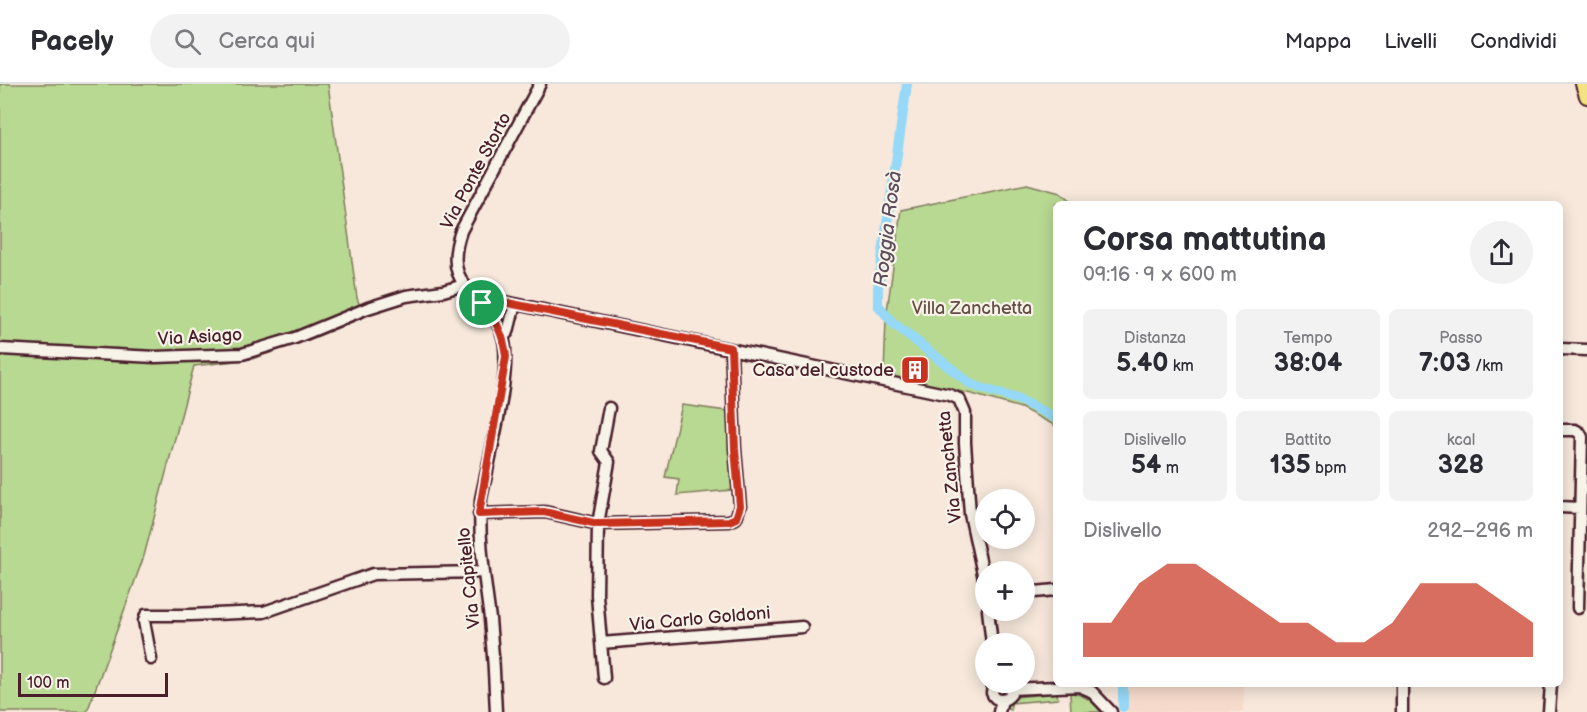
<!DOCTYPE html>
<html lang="it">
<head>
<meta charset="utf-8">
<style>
  body { margin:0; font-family:"Balsamiq Sans",sans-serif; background:#f2f2f3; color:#2b2b33; height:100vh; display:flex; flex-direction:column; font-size:22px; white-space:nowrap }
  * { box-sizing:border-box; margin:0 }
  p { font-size:20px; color:#7c7c81 }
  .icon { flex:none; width:33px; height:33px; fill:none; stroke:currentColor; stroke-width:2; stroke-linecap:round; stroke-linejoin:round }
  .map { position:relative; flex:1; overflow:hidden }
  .side { position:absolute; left:1053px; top:117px; width:510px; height:486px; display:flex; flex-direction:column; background:#fff; border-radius:9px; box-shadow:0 3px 15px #0003 }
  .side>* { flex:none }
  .fabs { position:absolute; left:975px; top:405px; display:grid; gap:12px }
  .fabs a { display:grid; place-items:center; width:60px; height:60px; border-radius:50%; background:#fff; box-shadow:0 3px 15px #0003; font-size:30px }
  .scale { position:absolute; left:18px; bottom:15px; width:150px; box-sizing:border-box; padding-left:6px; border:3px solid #4a1f2b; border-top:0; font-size:16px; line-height:21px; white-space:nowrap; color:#4a1f2b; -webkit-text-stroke:4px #f7f3e8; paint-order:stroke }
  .pin { position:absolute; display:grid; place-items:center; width:51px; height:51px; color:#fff; margin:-26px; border:3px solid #fff; border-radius:50%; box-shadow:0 2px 6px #0007 }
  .round { display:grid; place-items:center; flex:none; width:63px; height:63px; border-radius:32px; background:#f2f2f3 }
  .overview { display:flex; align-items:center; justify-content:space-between; height:102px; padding:0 30px }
  h1 { font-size:33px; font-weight:800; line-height:45px }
  .figures { display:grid; grid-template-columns:repeat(3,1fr); gap:9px; height:102px; padding:6px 30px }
  .figures div { display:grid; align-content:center; border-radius:9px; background:#f2f2f3; text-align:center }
  .figures b { font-size:26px; font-weight:800 }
  .figures small { font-size:16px; font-weight:400 }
  .figures p { font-size:16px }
  .chart { height:168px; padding:12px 30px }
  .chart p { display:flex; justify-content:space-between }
  .chart svg { width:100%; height:108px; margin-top:6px; fill:#c8321e; opacity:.7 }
  header { display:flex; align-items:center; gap:36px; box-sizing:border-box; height:84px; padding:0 30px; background:#fff; border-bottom:2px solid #e1e1e2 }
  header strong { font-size:28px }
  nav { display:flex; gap:33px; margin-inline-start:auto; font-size:21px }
  .search { width:420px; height:54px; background:#f2f2f3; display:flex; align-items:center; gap:15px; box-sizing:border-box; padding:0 21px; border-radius:33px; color:#7c7c81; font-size:22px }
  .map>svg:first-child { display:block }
  .built { fill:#f6dbcc }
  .green { fill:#b8d992; stroke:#817c5e; stroke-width:1.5 }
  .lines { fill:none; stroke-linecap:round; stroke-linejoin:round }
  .canal { stroke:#95d8f7; stroke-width:10 }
  .minor-casing { stroke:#4a1f2b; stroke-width:15 }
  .major-casing { stroke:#4a1f2b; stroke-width:18 }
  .minor { stroke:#f7f3e8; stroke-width:10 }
  .major { stroke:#f4e382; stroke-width:14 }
  .route-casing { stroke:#fff; stroke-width:12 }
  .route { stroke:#c8321e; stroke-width:8 }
  .labels { text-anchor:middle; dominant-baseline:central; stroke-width:4.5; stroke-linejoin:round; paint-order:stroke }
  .street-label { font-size:18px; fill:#4a1f2b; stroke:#f7f3e8 }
  .park-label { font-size:18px; fill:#664e45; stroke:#f7f3e8 }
  .poi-label { font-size:18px; fill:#4a1f2b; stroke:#f7f3e8; text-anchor:end }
  .water-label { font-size:20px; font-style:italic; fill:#5d4d5e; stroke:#f7f3e8 }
</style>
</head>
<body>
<header>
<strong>Pacely</strong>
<div class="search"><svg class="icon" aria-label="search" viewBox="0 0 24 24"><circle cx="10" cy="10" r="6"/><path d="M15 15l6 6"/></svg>Cerca qui</div>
<nav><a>Mappa</a><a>Livelli</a><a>Condividi</a></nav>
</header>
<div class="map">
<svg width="1587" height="628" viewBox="0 0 1587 628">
  <rect width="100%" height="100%" fill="#f7e8db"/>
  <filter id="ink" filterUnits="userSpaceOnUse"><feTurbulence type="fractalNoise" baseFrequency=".0167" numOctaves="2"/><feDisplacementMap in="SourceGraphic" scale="12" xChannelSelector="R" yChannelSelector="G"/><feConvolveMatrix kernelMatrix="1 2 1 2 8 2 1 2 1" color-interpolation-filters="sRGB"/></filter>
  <g filter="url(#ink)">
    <path class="built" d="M1128 600H1244V628H1127Z"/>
    <path class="green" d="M0 0H328L357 214 364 233 311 255 252 275 194 282 144 472 87 628H0Z
      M1027 100 1060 109 1073 120H1056V342L1021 324 972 310 884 291 886 234 901 126Z
      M682 321 727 327 732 406 677 411 679 395 665 393Z
      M1057 609 1058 615 1011 619V626L1005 624 1006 619 1015 613Z
      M1070 609C1084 610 1092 617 1101 628H1071Z"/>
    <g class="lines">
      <path class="canal" d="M907 0 878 204V221L893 239 972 301 1020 316 1056 334
        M1123 623V600"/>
      <g class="minor-casing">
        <path id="minor" d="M482 219 488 215 515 220 950 311 959 315 965 329V359L970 430 986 504
          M503 252 508 248 515 220
          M0 265 155 273 242 270 295 254 368 224 406 212 443 207 464 201
          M1560 265 1587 266
          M1560 346H1575L1580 349 1582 353 1578 524
          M1560 423 1580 424
          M479 430 545 428 598 440 729 437 736 434 740 422 735 365 731 265
          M1024 509 1056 506
          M988 526 992 560
          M601 559 802 543
          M151 575 144 537 146 531H190L264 528 373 490 483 488
          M604 594 597 511 598 440 609 378 601 367 609 324
          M996 598 993 602 992 609C996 618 1005 618 1011 610L1010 602 1007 598
          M1011 605 1079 602 1091 607 1111 628
          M496 628C495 597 493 566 490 535 485 496 478 455 481 415 488 379 513 285 503 253 489 205 439 210 461 147L540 0
          M999 628 1002 616
          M1402 628V600
          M1549 628 1551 600"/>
      </g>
      <g class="major-casing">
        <path id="major" d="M1583 0 1587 12"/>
      </g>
      <use href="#minor" class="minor"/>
      <use href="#major" class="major"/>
    </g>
  </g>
  <g class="lines" filter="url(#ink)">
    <g class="route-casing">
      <path id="route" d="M488 215 731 264 735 365 740 422 736 434 729 437 598 440 544 428 479 430 506 273C504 251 496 236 482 219Z"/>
    </g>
    <use href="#route" class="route"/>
  </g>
  <defs>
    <g id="building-square" transform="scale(1.5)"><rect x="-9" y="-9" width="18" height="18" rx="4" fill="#c8321e" stroke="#f7f3e8"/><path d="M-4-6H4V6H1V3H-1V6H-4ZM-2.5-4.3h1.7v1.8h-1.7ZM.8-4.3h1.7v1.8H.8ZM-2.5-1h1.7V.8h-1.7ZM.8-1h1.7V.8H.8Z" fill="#fff"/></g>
  </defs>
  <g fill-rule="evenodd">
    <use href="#building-square" x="915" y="286"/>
  </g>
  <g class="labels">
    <g class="street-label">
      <text transform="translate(476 87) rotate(-62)">Via Ponte Storto</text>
      <text transform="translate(200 253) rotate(-3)">Via Asiago</text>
      <text transform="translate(950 383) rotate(-96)">Via Zanchetta</text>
      <text transform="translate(469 494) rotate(-96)">Via Capitello</text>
      <text transform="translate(700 535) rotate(-5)">Via Carlo Goldoni</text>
    </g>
    <g class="park-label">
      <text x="972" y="224">Villa Zanchetta</text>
    </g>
    <g class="poi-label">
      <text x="894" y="286">Casa del custode</text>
    </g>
    <g class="water-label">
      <text transform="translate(888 145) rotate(-83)">Roggia Rosà</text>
    </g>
  </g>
</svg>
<div class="fabs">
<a><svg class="icon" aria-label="locate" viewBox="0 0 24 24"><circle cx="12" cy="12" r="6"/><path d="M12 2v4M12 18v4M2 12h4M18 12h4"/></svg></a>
<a>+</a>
<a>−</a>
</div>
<div class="scale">100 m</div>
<div class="pin" style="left:482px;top:219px;background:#1e9e55"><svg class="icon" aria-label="arrive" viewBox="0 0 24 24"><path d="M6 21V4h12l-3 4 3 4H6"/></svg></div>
<section class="side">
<div class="overview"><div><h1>Corsa mattutina</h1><p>09:16 · 9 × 600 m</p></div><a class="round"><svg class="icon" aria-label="share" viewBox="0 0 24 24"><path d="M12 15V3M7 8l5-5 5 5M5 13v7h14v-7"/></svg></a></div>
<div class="figures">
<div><p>Distanza</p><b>5.40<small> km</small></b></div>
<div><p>Tempo</p><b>38:04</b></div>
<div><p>Passo</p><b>7:03<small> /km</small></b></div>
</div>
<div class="figures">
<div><p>Dislivello</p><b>54<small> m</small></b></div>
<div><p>Battito</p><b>135<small> bpm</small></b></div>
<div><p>kcal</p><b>328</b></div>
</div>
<div class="chart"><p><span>Dislivello</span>292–296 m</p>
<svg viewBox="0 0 160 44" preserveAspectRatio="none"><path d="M0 44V30L10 30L20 14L30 6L40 6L50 14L60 22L70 30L80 30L90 38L100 38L110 30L120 14L130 14L140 14L150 22L160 30V44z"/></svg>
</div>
</section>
</div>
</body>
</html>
